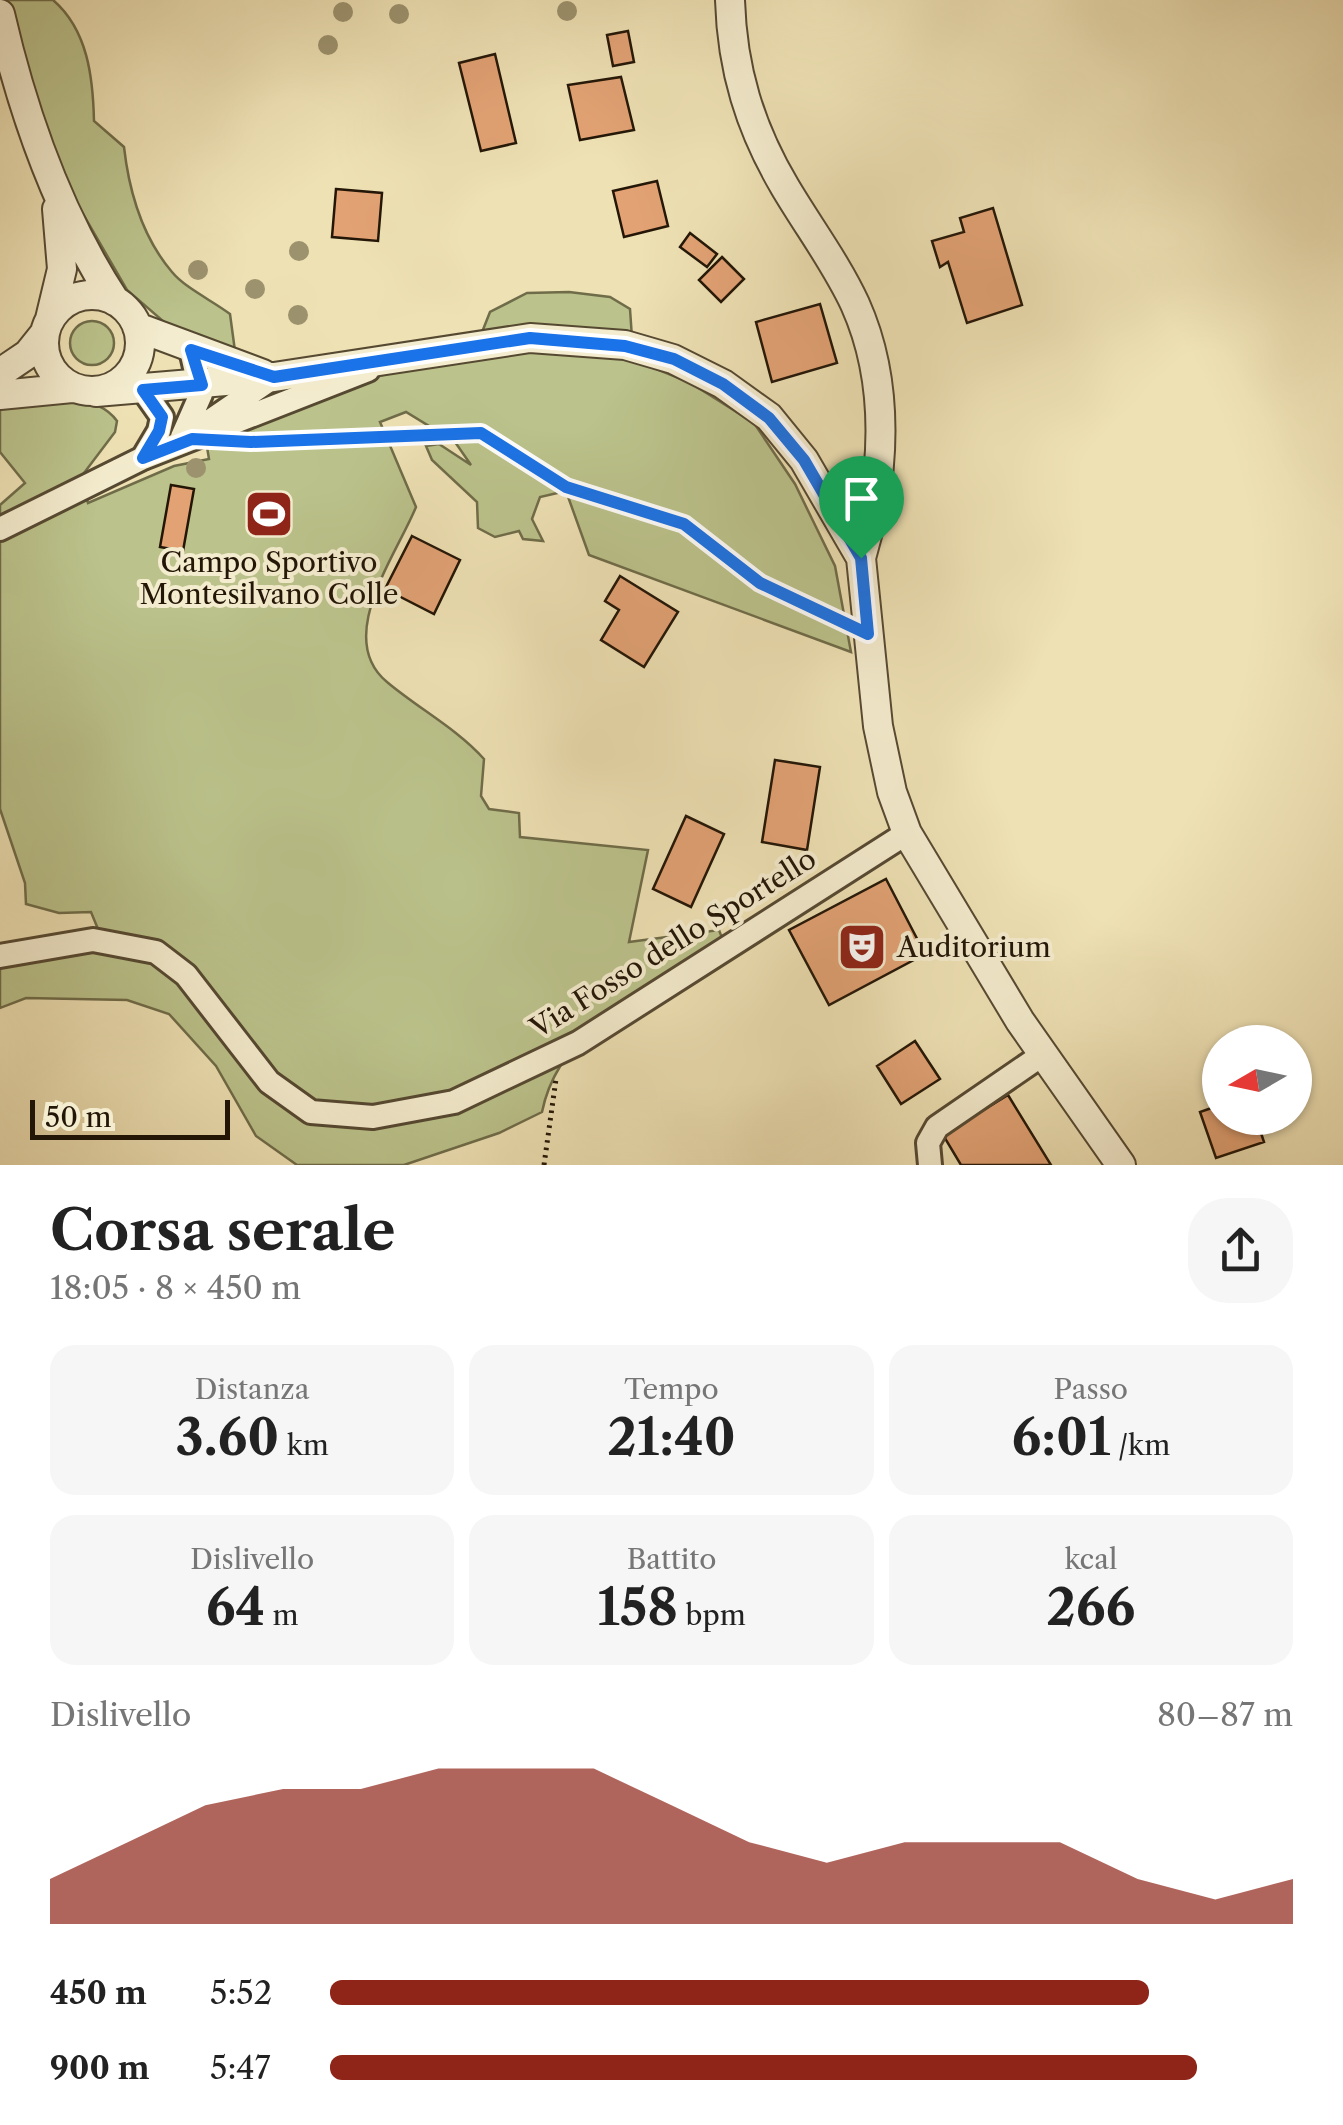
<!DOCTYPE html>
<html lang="it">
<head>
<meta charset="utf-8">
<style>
  body { margin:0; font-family:"Libre Caslon Text",serif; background:#f6f6f6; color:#222; height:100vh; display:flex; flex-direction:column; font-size:38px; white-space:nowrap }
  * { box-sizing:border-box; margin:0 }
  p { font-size:32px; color:#767676 }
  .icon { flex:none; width:55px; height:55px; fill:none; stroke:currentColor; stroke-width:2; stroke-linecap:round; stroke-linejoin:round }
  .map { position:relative; height:1165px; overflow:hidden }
  .panel { display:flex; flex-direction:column; background:#fff; flex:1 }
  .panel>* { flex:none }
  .needle { width:65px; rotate:261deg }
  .buttons { position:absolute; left:1202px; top:1025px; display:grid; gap:20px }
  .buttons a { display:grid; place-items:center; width:110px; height:110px; border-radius:50%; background:#fff; box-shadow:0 2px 8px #0004; font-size:50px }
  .scale { position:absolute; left:30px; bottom:25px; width:200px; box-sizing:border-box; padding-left:10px; border:5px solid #231607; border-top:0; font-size:28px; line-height:35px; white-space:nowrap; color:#231607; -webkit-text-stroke:8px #f4ecce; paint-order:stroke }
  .pin { position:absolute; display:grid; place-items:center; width:85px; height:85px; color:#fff; margin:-102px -42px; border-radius:50% 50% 50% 0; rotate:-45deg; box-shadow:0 0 10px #0007 }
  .pin .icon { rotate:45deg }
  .round { display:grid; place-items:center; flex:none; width:105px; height:105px; border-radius:40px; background:#f6f6f6 }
  .headline { display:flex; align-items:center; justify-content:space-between; height:170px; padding:0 50px }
  h1 { font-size:55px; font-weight:800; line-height:75px }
  .metrics { display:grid; grid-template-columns:repeat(3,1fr); gap:15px; height:170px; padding:10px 50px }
  .metrics div { display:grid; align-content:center; border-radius:25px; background:#f6f6f6; text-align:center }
  .metrics b { font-size:50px; font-weight:800 }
  .metrics small { font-size:28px; font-weight:400 }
  .metrics p { font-size:28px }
  .chart { height:280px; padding:20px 50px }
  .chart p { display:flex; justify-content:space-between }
  .chart svg { width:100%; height:180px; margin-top:10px; fill:#8f2418; opacity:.7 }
  ul { padding:0 50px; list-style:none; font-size:32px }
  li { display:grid; grid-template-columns:160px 120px 1fr; align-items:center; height:75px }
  li i { height:25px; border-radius:12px; background:#8f2418 }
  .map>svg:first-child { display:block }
  .green { fill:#bbc28b; stroke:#6f6c49; stroke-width:2.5 }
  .building { fill:#e2a274; stroke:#231607; stroke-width:2.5 }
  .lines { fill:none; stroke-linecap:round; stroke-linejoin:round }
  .service-casing { stroke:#564932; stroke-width:16 }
  .minor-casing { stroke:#564932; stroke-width:28 }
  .tertiary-casing { stroke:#564932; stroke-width:32 }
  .path { stroke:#231607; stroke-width:5; stroke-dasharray:2.5 5; stroke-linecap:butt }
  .service { stroke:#f4ecce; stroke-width:11 }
  .minor { stroke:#f4ecce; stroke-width:22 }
  .tertiary { stroke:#f4ecce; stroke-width:28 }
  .tree { fill:#9c926e }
  .route-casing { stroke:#fff; stroke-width:20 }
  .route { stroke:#1a73e8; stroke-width:12 }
  .labels { text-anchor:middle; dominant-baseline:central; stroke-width:8; stroke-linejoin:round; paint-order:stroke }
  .poi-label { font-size:28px; fill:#231607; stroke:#f4ecce }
  .street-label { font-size:28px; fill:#231607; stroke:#f4ecce }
</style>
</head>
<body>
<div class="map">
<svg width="1343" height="1165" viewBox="0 0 1343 1165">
  <rect width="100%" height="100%" fill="#eee1b4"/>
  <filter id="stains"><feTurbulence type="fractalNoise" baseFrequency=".002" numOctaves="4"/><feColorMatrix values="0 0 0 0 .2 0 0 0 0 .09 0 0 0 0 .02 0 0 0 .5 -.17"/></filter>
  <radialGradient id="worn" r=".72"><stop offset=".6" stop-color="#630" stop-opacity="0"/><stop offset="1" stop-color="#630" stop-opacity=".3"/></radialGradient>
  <path class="green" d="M8 0H53C88 30 93 78 94 121L124 147C129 191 143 238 172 272 185 288 213 301 230 314L235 351 164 322 127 290 72 195 26 79Z
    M569 292 610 297 630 309 632 338 626 357 689 382 754 423 795 484 835 566 851 652 589 555 566 491 540 497 532 519 543 541 523 539 519 531 495 537 478 528 477 502 432 460 426 446 439 444 471 465 455 442 406 412 380 422 416 507C396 556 334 638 387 682 419 709 456 728 484 759L481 796 489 809 519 813 520 837 648 850 629 942 719 930 724 943C653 987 560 1023 542 1112L499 1133 404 1165H297L256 1136 216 1066 169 1014 127 1000 26 998 0 1008V964L100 934 91 912 59 913 26 904 25 883 0 809V505L25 483 0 452V406C34 401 94 388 117 421L115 432 81 477 88 503 174 466 209 459 207 447 360 380 473 355 490 312 527 293Z
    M70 343a22 22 0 1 1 44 0a22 22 0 1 1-44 0Z"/>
  <path class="building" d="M628 31 634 62 613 66 607 35Z
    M495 54 516 143 481 151 459 63Z
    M621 77 634 130 580 140 568 85Z
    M657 181 668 226 624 237 613 191Z
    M336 189 382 193 378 241 332 237Z
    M993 208 1022 305 967 323 948 262 940 267 932 241 964 232 960 218Z
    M690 233 717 254 707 267 680 247Z
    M722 257 744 279 721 302 699 280Z
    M820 304 837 363 772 382 756 322Z
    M171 485 194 489 183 551 160 547Z
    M412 536 460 560 434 614 385 589Z
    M620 576 678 612 644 667 601 640 619 610 605 601Z
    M775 760 820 767 807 850 762 842Z
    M686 816 724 834 691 907 653 889Z
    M886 879 925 954 829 1005 789 930Z
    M915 1041 940 1079 901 1104 877 1066Z
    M1008 1095 1051 1165H961L943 1135Z
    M1220 1095V1118H1256L1264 1142 1216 1158 1200 1112 1220 1105Z"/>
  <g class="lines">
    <g class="service-casing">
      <path id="service" d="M206 440 251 443 481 433 565 487 684 524 759 583 864 633"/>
    </g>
    <g class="minor-casing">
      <path id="minor" d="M143 390 162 417 159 431 143 458
        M204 425 274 377
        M182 437 201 394 191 350
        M0 529 143 458 368 370
        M0 956 93 940 156 952 186 975 269 1082 311 1112 373 1117 454 1102 578 1043 907 833
        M930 1165 928 1143 937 1127 1042 1055"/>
    </g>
    <g class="tertiary-casing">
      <path id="tertiary" d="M730 0C732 69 750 128 785 187 808 226 836 263 855 304 891 384 885 477 861 558
        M0 14C23 114 58 214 115 301
        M44 343a48 48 0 1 1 96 0a48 48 0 1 1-96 0Z
        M50 319 62 269 57 209
        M137 327 263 374
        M0 373 28 354 44 334
        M96 392 274 377 530 338 625 345 673 359 723 384 769 417 804 460 861 558 878 726 892 792 907 833 1020 1021 1121 1165
        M0 395 72 388"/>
    </g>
    <path class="path" d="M544 1165 556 1079"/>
    <use href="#service" class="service"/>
    <use href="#minor" class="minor"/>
    <use href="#tertiary" class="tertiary"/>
  </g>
  <g class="tree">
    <circle cx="567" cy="11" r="10"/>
    <circle cx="343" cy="12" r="10"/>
    <circle cx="399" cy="14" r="10"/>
    <circle cx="328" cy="45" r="10"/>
    <circle cx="299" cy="251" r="10"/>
    <circle cx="198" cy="270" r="10"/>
    <circle cx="255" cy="289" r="10"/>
    <circle cx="298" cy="315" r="10"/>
    <circle cx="196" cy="468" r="10"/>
  </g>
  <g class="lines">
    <g class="route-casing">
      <path id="route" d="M530 338 625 346 674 359 723 384 769 418 804 460 861 558 868 634 760 583 684 524 566 487 481 433 251 442 192 439 143 458 159 431 162 417 143 390 202 385 191 350 274 377Z"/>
    </g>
    <use href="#route" class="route"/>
  </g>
  <defs>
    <g id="stadium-square" transform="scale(2.5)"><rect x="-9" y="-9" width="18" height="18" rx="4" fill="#8f2418" stroke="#f4ecce"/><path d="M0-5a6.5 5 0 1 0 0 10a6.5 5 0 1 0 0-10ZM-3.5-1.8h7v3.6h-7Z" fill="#fff"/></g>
    <g id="theatre-square" transform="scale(2.5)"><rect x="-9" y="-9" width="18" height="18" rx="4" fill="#8f2418" stroke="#f4ecce"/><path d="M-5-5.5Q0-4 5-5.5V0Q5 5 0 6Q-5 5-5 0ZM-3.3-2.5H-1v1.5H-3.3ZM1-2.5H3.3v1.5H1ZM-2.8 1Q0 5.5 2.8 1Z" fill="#fff"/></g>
  </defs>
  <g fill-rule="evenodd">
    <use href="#stadium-square" x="269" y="514"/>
    <use href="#theatre-square" x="862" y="947"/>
  </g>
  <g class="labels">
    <g class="poi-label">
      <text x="269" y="562">Campo Sportivo<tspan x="269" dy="32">Montesilvano Colle</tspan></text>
      <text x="897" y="947" text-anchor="start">Auditorium</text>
    </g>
    <g class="street-label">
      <text transform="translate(673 943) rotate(-32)">Via Fosso dello Sportello</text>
    </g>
  </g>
  <rect width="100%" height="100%" filter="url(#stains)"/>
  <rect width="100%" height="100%" fill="url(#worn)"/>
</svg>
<div class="buttons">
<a><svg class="needle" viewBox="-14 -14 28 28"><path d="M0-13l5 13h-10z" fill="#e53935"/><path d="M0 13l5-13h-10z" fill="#767676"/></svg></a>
</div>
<div class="scale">50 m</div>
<div class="pin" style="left:861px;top:558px;background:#1e9e55"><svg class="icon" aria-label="arrive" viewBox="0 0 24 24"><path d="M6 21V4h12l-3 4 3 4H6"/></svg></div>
</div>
<section class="panel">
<div class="headline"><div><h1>Corsa serale</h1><p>18:05 · 8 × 450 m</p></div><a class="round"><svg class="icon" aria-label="share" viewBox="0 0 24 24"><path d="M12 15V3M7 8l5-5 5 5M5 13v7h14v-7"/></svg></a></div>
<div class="metrics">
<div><p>Distanza</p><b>3.60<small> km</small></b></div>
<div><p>Tempo</p><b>21:40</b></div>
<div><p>Passo</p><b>6:01<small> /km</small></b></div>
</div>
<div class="metrics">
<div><p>Dislivello</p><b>64<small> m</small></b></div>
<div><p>Battito</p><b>158<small> bpm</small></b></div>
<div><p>kcal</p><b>266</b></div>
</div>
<div class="chart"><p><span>Dislivello</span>80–87 m</p>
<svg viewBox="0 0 160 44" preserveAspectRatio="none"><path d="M0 44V33L10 24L20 15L30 11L40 11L50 6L60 6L70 6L80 15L90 24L100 29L110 24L120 24L130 24L140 33L150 38L160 33V44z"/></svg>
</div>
<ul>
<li><b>450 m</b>5:52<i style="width:85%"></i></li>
<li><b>900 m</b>5:47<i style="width:90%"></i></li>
</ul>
</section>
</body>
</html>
